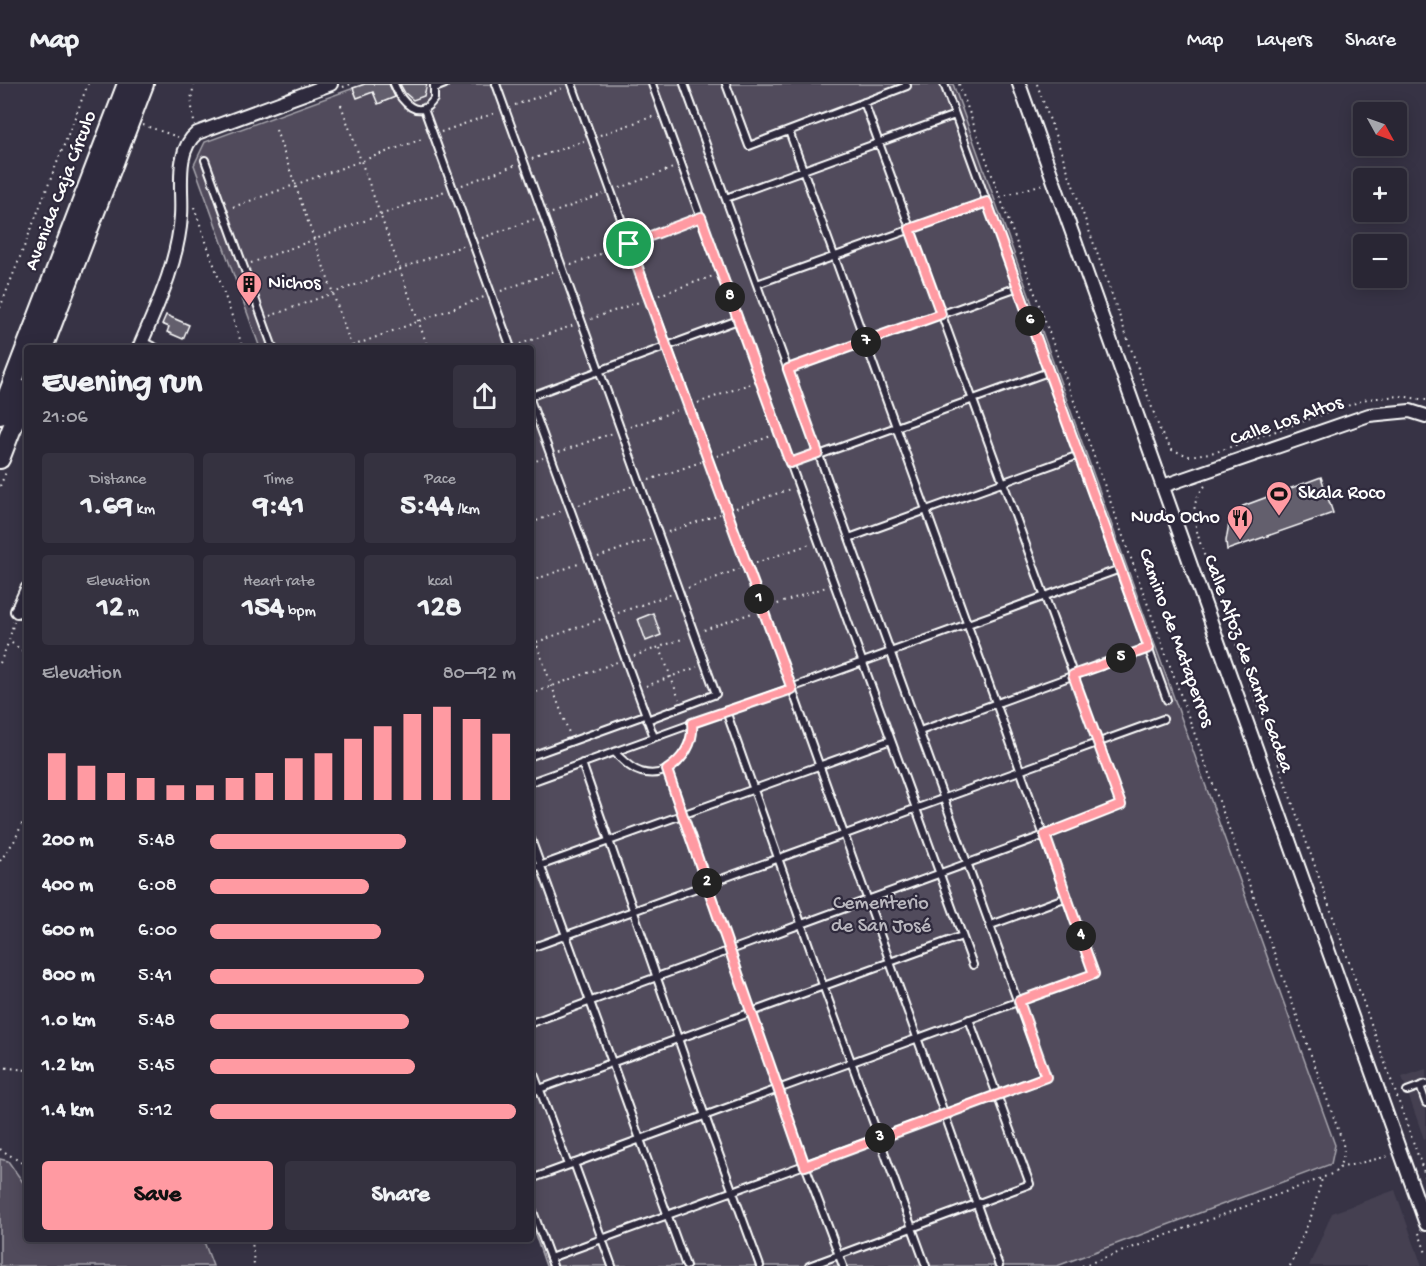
<!DOCTYPE html>
<html lang="en">
<head>
<meta charset="utf-8">
<style>
  body { margin:0; font-family:"Gochi Hand",sans-serif; background:#353240; color:#f1f3f6; height:100vh; display:flex; flex-direction:column; font-size:22px; white-space:nowrap }
  * { box-sizing:border-box; margin:0 }
  p { font-size:20px; color:#a5a5ac }
  .icon { flex:none; width:33px; height:33px; fill:none; stroke:currentColor; stroke-width:2; stroke-linecap:round; stroke-linejoin:round }
  .map { position:relative; flex:1; overflow:hidden }
  .side { position:absolute; left:24px; top:261px; width:510px; height:897px; display:flex; flex-direction:column; background:#292634; border-radius:6px; box-shadow:0 3px 15px #0003,0 0 0 2px #45434f }
  .side>* { flex:none }
  .needle { width:39px; rotate:130deg }
  .buttons { position:absolute; left:1353px; top:18px; display:grid; gap:12px }
  .buttons a { display:grid; place-items:center; width:54px; height:54px; border-radius:6px; background:#292634; box-shadow:0 3px 15px #0003,0 0 0 2px #45434f; font-size:30px }
  .pin { position:absolute; display:grid; place-items:center; width:51px; height:51px; color:#fff; margin:-26px; border:3px solid #fff; border-radius:50%; box-shadow:0 2px 6px #0007 }
  .km { position:absolute; width:30px; height:30px; margin:-15px; border-radius:50%; background:#222; color:#fff; font-size:16px; line-height:30px; text-align:center }
  .round { display:grid; place-items:center; flex:none; width:63px; height:63px; border-radius:6px; background:#353240 }
  .summary { display:flex; align-items:center; justify-content:space-between; height:102px; padding:0 18px }
  h1 { font-size:33px; font-weight:700; line-height:45px }
  .stats { display:grid; grid-template-columns:repeat(3,1fr); gap:9px; height:102px; padding:6px 18px }
  .stats div { display:grid; align-content:center; border-radius:6px; background:#353240; text-align:center }
  .stats b { font-size:30px; font-weight:700 }
  .stats small { font-size:16px; font-weight:400 }
  .stats p { font-size:16px }
  .chart { height:168px; padding:12px 18px }
  .chart p { display:flex; justify-content:space-between }
  .chart svg { width:100%; height:108px; margin-top:6px; stroke:#ff9aa2; stroke-width:6 }
  .primary-button { display:flex; gap:12px; margin-top:auto; padding:12px 18px }
  .primary-button a { flex:1; height:69px; border-radius:6px; background:#ff9aa2; color:#111; font-size:24px; font-weight:700; line-height:69px; text-align:center }
  .primary-button a+a { background:#353240; color:#f1f3f6 }
  ul { padding:0 18px; list-style:none; font-size:20px }
  li { display:grid; grid-template-columns:96px 72px 1fr; align-items:center; height:45px }
  li i { height:15px; border-radius:8px; background:#ff9aa2 }
  header { display:flex; align-items:center; gap:36px; box-sizing:border-box; height:84px; padding:0 30px; background:#292634; border-bottom:2px solid #45434f }
  header strong { font-size:28px }
  nav { display:flex; gap:33px; margin-inline-start:auto; font-size:21px }
  .map>svg:first-child { display:block }
  .built { fill:#444051 }
  .green { fill:#514c5c; stroke:#a8a6ae; stroke-width:1.5 }
  .building { fill:#635f6d; stroke:#fff; stroke-width:1.5 }
  .lines { fill:none; stroke-linecap:round; stroke-linejoin:round }
  .lane-casing { stroke:#fff; stroke-width:10 }
  .street-casing { stroke:#fff; stroke-width:16 }
  .secondary-casing { stroke:#fff; stroke-width:22 }
  .path { stroke:#fff; stroke-width:2; stroke-dasharray:1.5 4.5; stroke-linecap:butt }
  .lane { stroke:#2f2a3d; stroke-width:6 }
  .street { stroke:#2f2a3d; stroke-width:12 }
  .secondary { stroke:#2f2a3d; stroke-width:18 }
  .route-casing { stroke:#fff; stroke-width:12 }
  .route { stroke:#ff9aa2; stroke-width:8 }
  .labels { text-anchor:middle; dominant-baseline:central; stroke-width:4.5; stroke-linejoin:round; paint-order:stroke }
  .street-label { font-size:20px; fill:#fff; stroke:#2f2a3d }
  .poi-label { font-size:20px; fill:#fff; stroke:#2f2a3d; text-anchor:start }
  .park-label { font-size:20px; fill:#b9b7be; stroke:#2f2a3d }
</style>
</head>
<body>
<header>
<strong>Map</strong>
<nav><a>Map</a><a>Layers</a><a>Share</a></nav>
</header>
<div class="map">
<svg width="1426" height="1182" viewBox="0 0 1426 1182">
  <rect width="100%" height="100%" fill="#373345"/>
  <filter id="ink" filterUnits="userSpaceOnUse"><feTurbulence type="fractalNoise" baseFrequency=".0167" numOctaves="2"/><feDisplacementMap in="SourceGraphic" scale="12" xChannelSelector="R" yChannelSelector="G"/><feConvolveMatrix kernelMatrix="1 2 1 2 8 2 1 2 1" color-interpolation-filters="sRGB"/></filter>
  <g filter="url(#ink)">
    <path class="built" d="M1426 985V1054L1424 1055 1402 993Z
      M1395 1106 1422 1182H1309L1332 1129Z"/>
    <path class="green" d="M365 0H953L1335 1061 1331 1080 1057 1182H546L531 1139V264H260L194 81 205 58Z
      M0 1075 8 1077 27 1104V1155H203L213 1182H0Z"/>
    <path class="building" d="M365 0H389L395 13 378 20 373 8 357 14 353 4Z
      M400 0H427L424 12 413 16 405 9Z
      M166 231 189 241 183 255 167 248 169 243 162 240Z
      M1321 393 1333 429 1227 466 1226 457 1229 439 1237 436 1235 429 1243 422Z
      M653 529 661 551 646 557 638 535Z"/>
    <g class="lines">
      <g class="lane-casing">
        <path id="lane" d="M394 0C401 18 419 38 434 15V0
          M496 0 716 610 647 636
          M572 0 792 605 999 1182
          M652 0 973 881
          M726 0 749 62 907 2 906 0
          M944 0 1167 616
          M435 4 445 0
          M424 25 511 264
          M205 76 273 264
          M726 114 955 31
          M757 200 987 118
          M142 257 156 264
          M788 285 1018 203
          M531 312 738 236
          M531 318 654 653
          M819 371 1048 288
          M849 454 1079 371
          M726 627 823 901 926 1182
          M920 647 1149 564
          M614 668C622 675 630 685 641 688 670 697 694 666 692 640
          M531 672 645 631
          M582 679 705 1032 760 1182
          M667 686 805 1081 843 1182
          M531 698 1120 485
          M531 755 686 1182
          M531 785 891 656
          M991 841 1067 813
          M531 864 1163 635
          M531 939 1045 751 1121 721 864 18
          M531 982 568 1081
          M1420 1002 1426 1019
          M1407 1007 1426 1000
          M531 1008 962 852
          M574 1079 612 1182
          M531 1095 1094 890 789 47
          M531 1122 553 1182
          M550 1174 1045 993 684 0
          M809 1182 1030 1100 969 935"/>
      </g>
      <g class="street-casing">
        <path id="street" d="M1019 0 1426 1140
          M139 264C157 222 178 178 181 132 183 106 174 67 197 49L331 0
          M1163 402 1369 331 1410 327 1426 332
          M17 527 27 505"/>
      </g>
      <g class="secondary-casing">
        <path id="secondary" d="M43 264 144 0
          M0 331 127 0
          M0 375 27 305"/>
      </g>
      <path class="path" d="M194 0 191 16 194 38
        M959 0 1343 1059 1344 1070 1339 1084
        M1037 0 1161 349 1172 366 1189 372 1216 368 1367 315 1400 312 1426 316
        M343 3 351 0
        M341 21 428 264
        M515 21 563 4
        M143 41 178 53
        M276 46 352 264
        M441 48 495 29
        M600 51 654 32
        M532 75 584 57
        M462 101 516 81
        M620 104 673 84
        M1000 113 1043 100
        M194 123 243 264
        M233 123 425 54
        M552 129 603 110
        M482 154 535 135
        M639 156 693 136
        M251 179 445 107
        M571 181 622 162
        M501 207 555 187
        M659 211 713 192
        M0 224 88 0
        M270 232 465 161
        M591 235 642 217
        M520 260 574 241
        M347 264 484 213
        M698 319 752 299
        M630 343 681 325
        M559 368 613 349
        M717 372 771 352
        M799 376 810 372
        M531 379 543 374
        M649 396 701 378
        M0 402 6 388
        M1205 402C1188 420 1195 440 1201 462L1426 1094
        M579 421 633 402
        M736 424 790 405
        M531 439 562 427
        M668 448 720 430
        M598 473 652 454
        M756 479 810 460
        M531 497 581 479
        M688 504 739 485
        M772 522 826 503
        M618 529 672 510
        M14 537 9 557 27 570
        M531 545 569 649
        M704 546 755 528
        M531 560 601 535
        M660 564 679 615
        M634 572 685 554
        M0 579 9 557
        M646 602 697 583
        M531 610 617 578
        M0 777 15 756 27 728
        M0 983 27 986
        M0 1065 27 1082
        M1419 1149 1426 1169
        M252 1155 254 1182
        M1082 1182 1307 1100 1334 1089 1339 1084 1389 1072
        M1290 1182 1312 1130 1322 1095"/>
      <use href="#lane" class="lane"/>
      <use href="#street" class="street"/>
      <use href="#secondary" class="secondary"/>
    </g>
  </g>
  <g class="lines" filter="url(#ink)">
    <g class="route-casing">
      <path id="route" d="M987 118 1149 564 1073 591 1121 721 1045 751 1094 890 1019 917 1046 993 805 1082 667 686C683 675 694 659 692 639L792 605 629 160 701 133 790 379 818 369 788 285 941 230 910 145Z"/>
    </g>
    <use href="#route" class="route"/>
  </g>
  <defs>
    <g id="building-pin" transform="scale(1.35)"><path d="M0 17L-7.5 6A9.5 9.5 0 1 1 7.5 6Z" fill="#ff9aa2" stroke="#2f2a3d"/><path d="M-4-6H4V6H1V3H-1V6H-4ZM-2.5-4.3h1.7v1.8h-1.7ZM.8-4.3h1.7v1.8H.8ZM-2.5-1h1.7V.8h-1.7ZM.8-1h1.7V.8H.8Z" fill="#111"/></g>
    <g id="stadium-pin" transform="scale(1.35)"><path d="M0 17L-7.5 6A9.5 9.5 0 1 1 7.5 6Z" fill="#ff9aa2" stroke="#2f2a3d"/><path d="M0-5a6.5 5 0 1 0 0 10a6.5 5 0 1 0 0-10ZM-3.5-1.8h7v3.6h-7Z" fill="#111"/></g>
    <g id="restaurant-pin" transform="scale(1.35)"><path d="M0 17L-7.5 6A9.5 9.5 0 1 1 7.5 6Z" fill="#ff9aa2" stroke="#2f2a3d"/><path d="M-5-6h1v4h1v-4h1v4h1v-4h1v5L-1.5 .5V6h-2V.5L-5-1ZM5-6V6H3V1.5H1.5Q1.5-4 5-6Z" fill="#111"/></g>
  </defs>
  <g fill-rule="evenodd">
    <use href="#building-pin" x="249" y="200"/>
    <use href="#stadium-pin" x="1279" y="410"/>
    <use href="#restaurant-pin" x="1240" y="434"/>
  </g>
  <g class="labels">
    <g class="street-label">
      <text transform="translate(62 107) rotate(-69)">Avenida Caja Círculo</text>
      <text transform="translate(1287 338) rotate(-19)">Calle Los Altos</text>
      <text transform="translate(1175 554) rotate(70)">Camino de Mataperros</text>
      <text transform="translate(1247 580) rotate(70)">Calle Alfoz de Santa Gadea</text>
    </g>
    <g class="poi-label">
      <text x="268" y="200">Nichos</text>
      <text x="1298" y="410">Skala Roco</text>
      <text x="1220" y="434" text-anchor="end">Nudo Ocho</text>
    </g>
    <g class="park-label">
      <text x="881" y="820">Cementerio<tspan x="881" dy="23">de San José</tspan></text>
    </g>
  </g>
</svg>
<div class="buttons">
<a><svg class="needle" viewBox="-14 -14 28 28"><path d="M0-13l5 13h-10z" fill="#e53935"/><path d="M0 13l5-13h-10z" fill="#a5a5ac"/></svg></a>
<a>+</a>
<a>−</a>
</div>
<div class="pin" style="left:629px;top:160px;background:#1e9e55"><svg class="icon" aria-label="arrive" viewBox="0 0 24 24"><path d="M6 21V4h12l-3 4 3 4H6"/></svg></div>
<b class="km" style="left:759px;top:515px">1</b>
<b class="km" style="left:707px;top:799px">2</b>
<b class="km" style="left:880px;top:1054px">3</b>
<b class="km" style="left:1081px;top:852px">4</b>
<b class="km" style="left:1121px;top:574px">5</b>
<b class="km" style="left:1030px;top:237px">6</b>
<b class="km" style="left:866px;top:258px">7</b>
<b class="km" style="left:730px;top:213px">8</b>
<section class="side">
<div class="summary"><div><h1>Evening run</h1><p>21:06</p></div><a class="round"><svg class="icon" aria-label="share" viewBox="0 0 24 24"><path d="M12 15V3M7 8l5-5 5 5M5 13v7h14v-7"/></svg></a></div>
<div class="stats">
<div><p>Distance</p><b>1.69<small> km</small></b></div>
<div><p>Time</p><b>9:41</b></div>
<div><p>Pace</p><b>5:44<small> /km</small></b></div>
</div>
<div class="stats">
<div><p>Elevation</p><b>12<small> m</small></b></div>
<div><p>Heart rate</p><b>154<small> bpm</small></b></div>
<div><p>kcal</p><b>128</b></div>
</div>
<div class="chart"><p><span>Elevation</span>80–92 m</p>
<svg viewBox="0 0 160 44" preserveAspectRatio="none"><path d="M5 44V25M15 44V30M25 44V33M35 44V35M45 44V38M55 44V38M65 44V35M75 44V33M85 44V27M95 44V25M105 44V19M115 44V14M125 44V9M135 44V6M145 44V11M155 44V17"/></svg>
</div>
<ul>
<li><b>200 m</b>5:48<i style="width:64%"></i></li>
<li><b>400 m</b>6:08<i style="width:52%"></i></li>
<li><b>600 m</b>6:00<i style="width:56%"></i></li>
<li><b>800 m</b>5:41<i style="width:70%"></i></li>
<li><b>1.0 km</b>5:48<i style="width:65%"></i></li>
<li><b>1.2 km</b>5:45<i style="width:67%"></i></li>
<li><b>1.4 km</b>5:12<i style="width:100%"></i></li>
</ul>
<div class="primary-button"><a>Save</a><a>Share</a></div>
</section>
</div>
</body>
</html>
